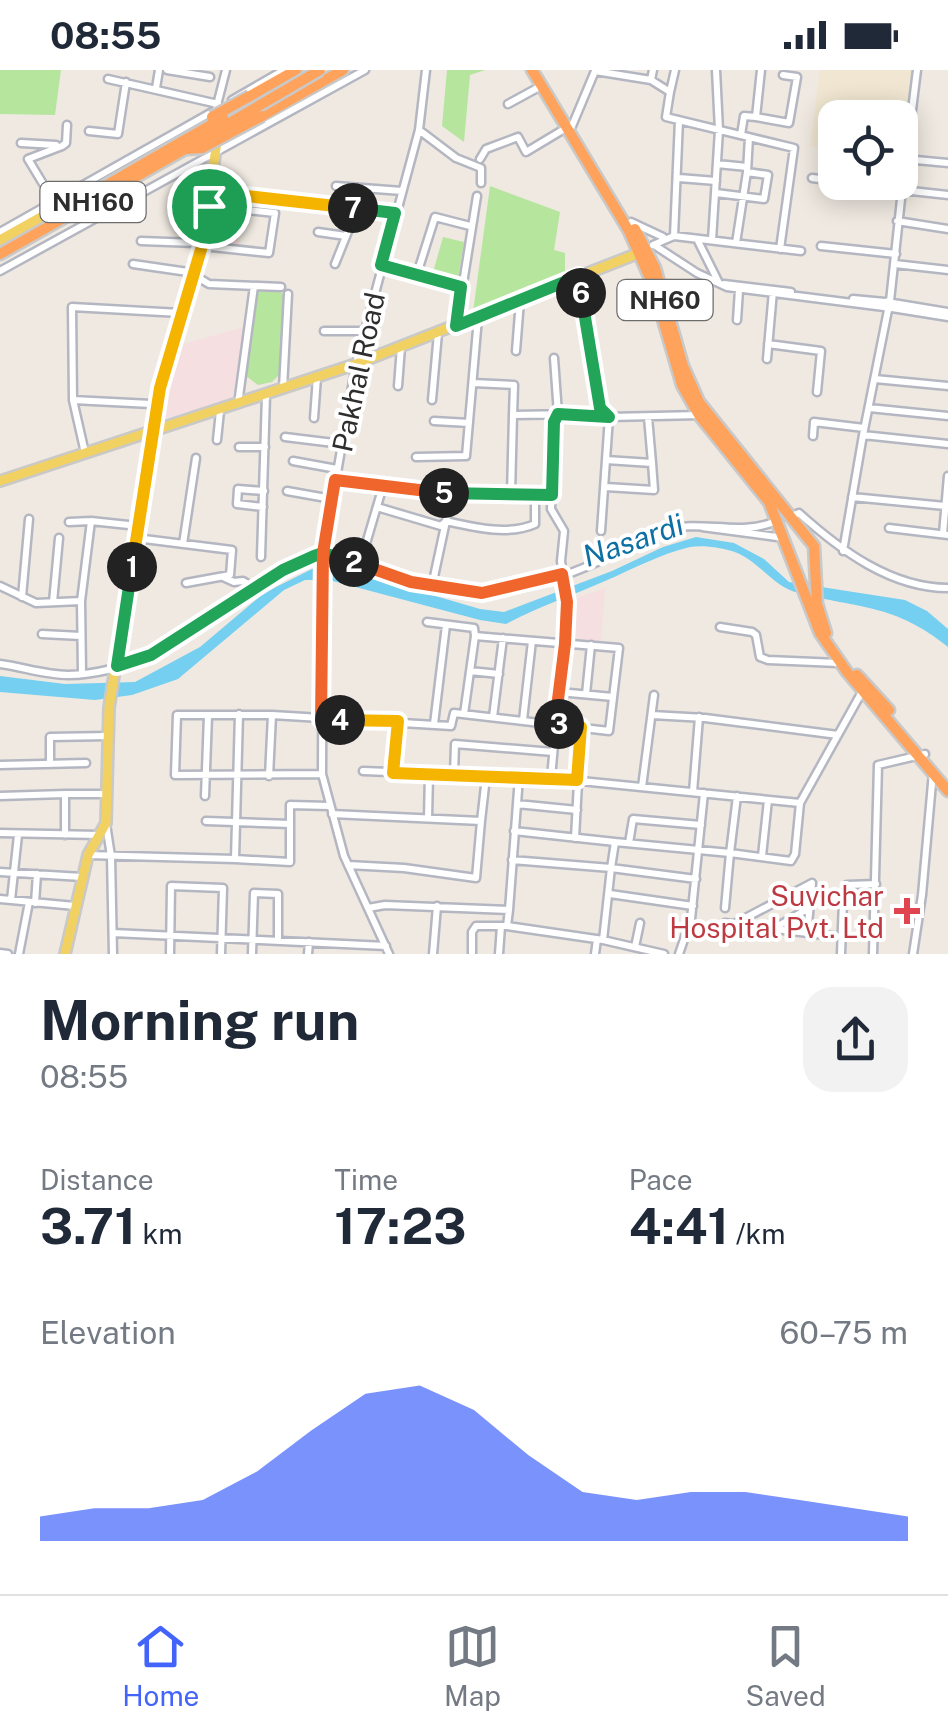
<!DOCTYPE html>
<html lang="en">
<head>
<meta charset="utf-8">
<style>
  body { margin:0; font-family:"Public Sans",sans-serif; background:#f2f2f3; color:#1f2937; height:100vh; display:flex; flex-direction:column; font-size:38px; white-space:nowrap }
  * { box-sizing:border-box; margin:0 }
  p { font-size:32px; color:#747a83 }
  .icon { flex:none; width:55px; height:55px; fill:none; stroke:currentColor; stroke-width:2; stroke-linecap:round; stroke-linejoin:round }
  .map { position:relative; height:884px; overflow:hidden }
  .panel { display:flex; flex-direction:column; background:#fff; flex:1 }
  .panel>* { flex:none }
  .tools { position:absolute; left:818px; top:30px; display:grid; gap:20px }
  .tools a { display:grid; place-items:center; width:100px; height:100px; border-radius:20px; background:#fff; box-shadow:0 5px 25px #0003; font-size:50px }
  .pin { position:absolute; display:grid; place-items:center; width:85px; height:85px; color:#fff; margin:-42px; border:5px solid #fff; border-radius:50%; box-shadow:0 2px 10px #0007 }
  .km { position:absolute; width:50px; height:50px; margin:-25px; border-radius:50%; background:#222; color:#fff; font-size:28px; line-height:50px; text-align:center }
  .round { display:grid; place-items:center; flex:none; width:105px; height:105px; border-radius:30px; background:#f2f2f3 }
  .overview { display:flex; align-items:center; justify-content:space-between; height:170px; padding:0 40px }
  h1 { font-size:55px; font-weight:700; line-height:75px }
  .stats { display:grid; grid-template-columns:repeat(3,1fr); gap:15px; height:170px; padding:10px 40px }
  .stats div { display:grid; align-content:center }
  .stats b { font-size:50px; font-weight:700 }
  .stats small { font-size:28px; font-weight:400 }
  .stats p { font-size:28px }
  .chart { height:280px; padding:20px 40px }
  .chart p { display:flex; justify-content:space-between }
  .chart svg { width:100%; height:180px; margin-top:10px; fill:#4264fb; opacity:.7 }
  .status { display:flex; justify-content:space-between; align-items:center; height:70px; padding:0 50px; background:#fff; direction:ltr }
  .status svg { height:28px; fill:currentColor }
  .tab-bar { display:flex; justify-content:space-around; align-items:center; height:140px; border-top:2px solid #e0e1e3; background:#fff; font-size:28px; color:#747a83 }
  .tab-bar a { display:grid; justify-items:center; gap:5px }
  .tab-bar .active { color:#4264fb }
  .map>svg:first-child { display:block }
  .education { fill:#f0e6d1 }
  .medical { fill:#f5dfe0 }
  .green { fill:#b6e59e }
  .water { fill:#75cff0 }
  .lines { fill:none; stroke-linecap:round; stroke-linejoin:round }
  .minor-casing { stroke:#b4b7c1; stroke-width:11 }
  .major-casing { stroke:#c9c9c9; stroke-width:14 }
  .highway-casing { stroke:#c9c9c9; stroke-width:15 }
  .minor { stroke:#fff; stroke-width:6 }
  .major { stroke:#f2d163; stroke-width:9 }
  .highway { stroke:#ffa35c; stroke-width:10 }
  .highway-bridge-casing { stroke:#c9c9c9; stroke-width:15; stroke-linecap:butt }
  .highway-bridge { stroke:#ffa35c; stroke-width:10 }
  .split-1-casing { stroke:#fff; stroke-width:20 }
  .split-2-casing { stroke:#fff; stroke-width:20 }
  .split-3-casing { stroke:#fff; stroke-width:20 }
  .split-4-casing { stroke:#fff; stroke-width:20 }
  .split-5-casing { stroke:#fff; stroke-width:20 }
  .split-6-casing { stroke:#fff; stroke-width:20 }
  .split-7-casing { stroke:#fff; stroke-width:20 }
  .split-8-casing { stroke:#fff; stroke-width:20 }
  .split-1 { stroke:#f5b400; stroke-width:12 }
  .split-2 { stroke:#22a559; stroke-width:12 }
  .split-3 { stroke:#f0652b; stroke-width:12 }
  .split-4 { stroke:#f5b400; stroke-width:12 }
  .split-5 { stroke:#f0652b; stroke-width:12 }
  .split-6 { stroke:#22a559; stroke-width:12 }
  .split-7 { stroke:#22a559; stroke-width:12 }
  .split-8 { stroke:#f5b400; stroke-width:12 }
  .health-dot { fill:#e0444e; stroke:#fff; stroke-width:4 }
  .labels { text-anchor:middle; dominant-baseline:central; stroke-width:8; stroke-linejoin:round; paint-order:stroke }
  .shield { fill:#fff; stroke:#6d6d6d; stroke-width:2.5 }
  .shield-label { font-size:25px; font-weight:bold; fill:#2e2e2e }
  .street-label { font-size:28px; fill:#2e2e2e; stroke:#fff }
  .health-label { font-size:28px; fill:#be3a42; stroke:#fff; text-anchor:end }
  .water-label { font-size:30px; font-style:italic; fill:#0d6fa3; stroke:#fff }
</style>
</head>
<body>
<div class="status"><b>08:55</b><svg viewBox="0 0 49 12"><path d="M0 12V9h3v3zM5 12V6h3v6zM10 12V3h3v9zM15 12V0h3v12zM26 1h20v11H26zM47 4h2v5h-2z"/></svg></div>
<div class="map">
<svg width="948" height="884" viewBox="0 0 948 884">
  <rect width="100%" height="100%" fill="#efe9e1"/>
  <path class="education" d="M820 0H915L903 89 900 48H835V79L810 76Z"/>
  <path class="medical" d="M212 140 243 144 239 175 207 172Z
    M244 257 232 330 166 348 159 338 173 277Z
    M605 518 601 573 569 571 571 530Z"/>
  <path class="green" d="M0 0H61L55 45 0 44Z
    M447 0H485L470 5 464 72 442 56Z
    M490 116 560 142 554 180 565 183V207L473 242Z
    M443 167 464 172 457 214 432 206Z
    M265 219H278L285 227 280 304 272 312 258 315 246 306 245 298 255 224Z"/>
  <path class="water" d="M696 467 734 473 764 489 789 512 905 530 927 541 948 559V577C895 534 861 539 799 523 770 516 758 487 728 480 717 477 701 475 690 477 660 484 633 499 605 511 571 526 538 537 506 554L480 550 329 510H305L284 520 178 609 132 625 95 630 0 622V606L65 614 135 612 200 577 264 523 312 499 331 498 360 504 480 539 504 542 612 501 663 477Z"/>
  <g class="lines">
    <g class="minor-casing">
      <path id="minor" d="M167 0 210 7
        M761 0 756 47 789 53 797 7 783 5
        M917 0 902 120 948 125
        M108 9 218 34
        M651 10 670 22 675 0
        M156 18 159 0
        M670 22 666 47 794 78 780 179
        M232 30 284 0
        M508 34 541 16
        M216 39 226 0
        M572 56 595 1 651 10 653 0
        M419 60 456 88 481 98V113
        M89 61 118 64 126 12
        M741 65 744 46 756 47
        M21 73 56 75
        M62 76 66 73 67 55
        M480 89 486 79 518 67 526 82 566 58
        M905 89 948 93
        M717 94 747 97
        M679 108 716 111
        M812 108 835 111
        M845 112 902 120 890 231
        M336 116 402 121
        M211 122 395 143
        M716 123 764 129 768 105 747 102 749 67
        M54 132 28 89 62 76
        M897 151 948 159
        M631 152 663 167
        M0 162 212 42
        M318 162 346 166
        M674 166 679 50
        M697 169 718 211
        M712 170 719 60 716 0
        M141 171 196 173
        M736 173 747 102
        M653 175 674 166 801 181
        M654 175 697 203 727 217 884 237
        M202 176 269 183 275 143 209 136
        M821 176 896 184
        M133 194 188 202
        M335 194 357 139
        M895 194 948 200
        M381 195 461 217
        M0 201 365 0
        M417 204 435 147 470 156
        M194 205 209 214 281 217
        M579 206 600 338 609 347 701 345
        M724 214 791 222
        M853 229 885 232
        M893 233 948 242
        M892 238 948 247
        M888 240 893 236 888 231 884 234 888 240 863 365 948 374
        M737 250 739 220
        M456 257 477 126
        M324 261H365
        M768 274 821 281 817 322
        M516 281 520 231
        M767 289 773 221
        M875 309 948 316
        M473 313 514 315 513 345
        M398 316 401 277
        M283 318 288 224
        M73 330 151 334
        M432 330 438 263
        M238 334 254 216
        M869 338 948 346
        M314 348 317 307
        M434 351 469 353
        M813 366 814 352 864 358
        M285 367 342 374
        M217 370 220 341
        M239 377H265
        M85 383 73 330 72 237 180 243
        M416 387 466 386 478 248
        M606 390 652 393 648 347
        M293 391 337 399
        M335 410 452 424H511L513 345 575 344 609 347 601 461
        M606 417 654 420 652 393
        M287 421 332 429
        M511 424 551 425
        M852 427 945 436
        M263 437 237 434 238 419 264 421
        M377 437 441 456 446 451 452 424
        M791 446 799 443C840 480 891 518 948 518
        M69 452 91 451
        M702 457 784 468
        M889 458 948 465
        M943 464 948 406
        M136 468 232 480 230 505 186 513
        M183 474 196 388
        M843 481 863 365
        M261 487 266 325
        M360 494 383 416
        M223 507 234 512 243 511 255 518
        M0 516 36 533 81 531 82 603
        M432 516 446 451C473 457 508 466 535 454V424
        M22 527 29 449
        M81 531 91 451 138 456
        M53 532 59 468
        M720 557 752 562 756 565 760 587 768 590 838 593
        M42 564 81 566
        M0 594C23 597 45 605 68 605 170 604 233 512 323 483 374 499 431 524 485 523 520 522 563 507 595 493 618 483 639 466 664 460 702 449 740 467 776 451
        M470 601 499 604
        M559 622 613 627
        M586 624 591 575
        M464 644 475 566
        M652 645 705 648 838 665
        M493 647 503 568
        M523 650 532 571
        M434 654 446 555
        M50 694V667L109 666
        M0 695 86 693
        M363 701 551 708 800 733 863 620
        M393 703 398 651
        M322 704 175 705 177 645H272L451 656 454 643 609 661 619 578 475 566 474 558 427 552
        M454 705 455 674 553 682
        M269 706 272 645
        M551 708 567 532 561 491 564 461 551 439 554 351 558 344 554 288
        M642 717 654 625
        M693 722 699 647
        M65 724H107
        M0 726 65 724V765
        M205 726 208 646
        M517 734 577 740
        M332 744 481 751 486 707
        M428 748 429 704
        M206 751 290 754
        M106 754 111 786 113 884
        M0 763 99 765
        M575 768 581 657
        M615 772 730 783 737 726
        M629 773 633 749 701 755
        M88 785 235 789 239 644
        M762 786 768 730
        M235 789 290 792V735L329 736
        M512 790 611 798 615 772 514 761
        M348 795 404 798 476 808 481 751
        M0 802 82 807
        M610 824 693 836
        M821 827 843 830
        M0 829 75 836
        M11 830 18 765
        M35 833 37 804
        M368 838 385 835 509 840 519 707
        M725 838 730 783 791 791 795 784 800 733
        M725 853 841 867
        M734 854 812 813 808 854 801 862
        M507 856 603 870 664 884
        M773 859 809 838
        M113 863 386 876
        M603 870 611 798 696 809
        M635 877 640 853
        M0 883 8 884
        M19 884 29 832
        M170 884 171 816 223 818 221 884
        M252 884 254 823 278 824V871
        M308 884 309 872
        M389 884 344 786 322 704 323 483 356 294 419 60 426 0
        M433 884 437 836
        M472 884V862L476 856H507L509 840
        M499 884 501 856
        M595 884 597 869
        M679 884 691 849 704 723
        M841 884 843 830 847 815 876 814
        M873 884 878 695 925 684
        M913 884 922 825 933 702"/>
    </g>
    <g class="major-casing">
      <path id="major" d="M0 170 59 137
        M0 411 356 294 639 183
        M65 884 88 785 106 753 109 638 152 361 172 270 202 176 218 64"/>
    </g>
    <g class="highway-casing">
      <path id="highway" d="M532 0 629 161 653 215 682 315 699 345 769 432 820 563 847 602 948 721
        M250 26 296 0
        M262 46 343 0
        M53 146 181 72
        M635 159 655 198 683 296 699 332 814 476 817 534 826 563
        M0 184 185 79
        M857 605 889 640"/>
    </g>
    <use href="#minor" class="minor"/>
    <use href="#major" class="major"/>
    <use href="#highway" class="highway"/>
    <g class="highway-bridge-casing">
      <path id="highway-bridge" d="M212 47 250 26
        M181 72 223 48
        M185 79 320 0
        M186 79 202 78 262 46"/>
    </g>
    <use href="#highway-bridge" class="highway-bridge"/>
  </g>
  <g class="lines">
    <g class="split-1-casing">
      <path id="split-1" d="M132 497 160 318 202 176 209 136"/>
    </g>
    <g class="split-2-casing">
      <path id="split-2" d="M132 497 117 596 151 585 283 500 314 486 323 483 354 492"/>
    </g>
    <g class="split-3-casing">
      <path id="split-3" d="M354 492 411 512 482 523 562 504 567 532 565 574 555 653 559 654"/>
    </g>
    <g class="split-4-casing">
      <path id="split-4" d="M340 650 398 651 393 703 577 710 581 657 559 654"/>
    </g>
    <g class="split-5-casing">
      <path id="split-5" d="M340 650H321L323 483 335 410 444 423"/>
    </g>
    <g class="split-6-casing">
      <path id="split-6" d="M444 423 552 425 554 352 558 344 609 347 600 338 581 223"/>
    </g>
    <g class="split-7-casing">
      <path id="split-7" d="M353 138 395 143 381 195 461 217 456 256 579 206 581 223"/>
    </g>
    <g class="split-8-casing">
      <path id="split-8" d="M209 136 211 122 353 138"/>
    </g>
    <use href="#split-1" class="split-1"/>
    <use href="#split-2" class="split-2"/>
    <use href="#split-3" class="split-3"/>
    <use href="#split-4" class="split-4"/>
    <use href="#split-5" class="split-5"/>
    <use href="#split-6" class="split-6"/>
    <use href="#split-7" class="split-7"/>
    <use href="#split-8" class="split-8"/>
  </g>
  <path class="health-dot" d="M902 826h10v10h10v10h-10v10h-10v-10h-10v-10h10z"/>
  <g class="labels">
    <g class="shield">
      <rect x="40.5" y="112" width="105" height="40" rx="8"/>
      <rect x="617.5" y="210" width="95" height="40" rx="8"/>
    </g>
    <g class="shield-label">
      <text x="93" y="132">NH160</text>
      <text x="665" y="230">NH60</text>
    </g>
    <g class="street-label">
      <text transform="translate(358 302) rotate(-78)">Pakhal Road</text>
    </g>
    <g class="health-label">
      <text x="884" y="825">Suvichar<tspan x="884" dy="32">Hospital Pvt. Ltd</tspan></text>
    </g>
    <g class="water-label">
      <text transform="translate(633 470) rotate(-19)">Nasardi</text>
    </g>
  </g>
</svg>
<div class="tools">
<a><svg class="icon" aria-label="locate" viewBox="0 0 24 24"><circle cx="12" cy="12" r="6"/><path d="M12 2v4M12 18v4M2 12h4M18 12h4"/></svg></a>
</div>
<div class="pin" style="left:209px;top:136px;background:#1e9e55"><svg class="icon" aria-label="arrive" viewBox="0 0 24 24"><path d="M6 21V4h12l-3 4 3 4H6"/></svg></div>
<b class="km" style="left:132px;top:497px">1</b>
<b class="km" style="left:354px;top:492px">2</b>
<b class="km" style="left:559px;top:654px">3</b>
<b class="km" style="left:340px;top:650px">4</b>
<b class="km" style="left:444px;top:423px">5</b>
<b class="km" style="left:581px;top:223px">6</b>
<b class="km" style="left:353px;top:138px">7</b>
</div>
<section class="panel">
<div class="overview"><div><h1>Morning run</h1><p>08:55</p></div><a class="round"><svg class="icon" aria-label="share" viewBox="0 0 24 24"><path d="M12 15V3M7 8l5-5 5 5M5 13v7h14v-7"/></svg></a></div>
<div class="stats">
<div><p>Distance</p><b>3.71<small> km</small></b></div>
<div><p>Time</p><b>17:23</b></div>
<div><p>Pace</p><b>4:41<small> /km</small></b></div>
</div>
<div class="chart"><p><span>Elevation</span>60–75 m</p>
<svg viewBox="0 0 160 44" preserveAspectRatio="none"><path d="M0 44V38L10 36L20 36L30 34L40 27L50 17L60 8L70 6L80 12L90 23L100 32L110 34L120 32L130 32L140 34L150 36L160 38V44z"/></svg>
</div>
</section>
<nav class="tab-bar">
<a class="active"><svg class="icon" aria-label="home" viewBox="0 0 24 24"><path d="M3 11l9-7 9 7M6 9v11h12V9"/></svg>Home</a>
<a><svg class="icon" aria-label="map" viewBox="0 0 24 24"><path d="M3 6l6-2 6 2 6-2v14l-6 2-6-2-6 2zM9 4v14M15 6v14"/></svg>Map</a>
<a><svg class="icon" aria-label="saved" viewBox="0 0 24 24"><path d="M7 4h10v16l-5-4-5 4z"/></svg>Saved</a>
</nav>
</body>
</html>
